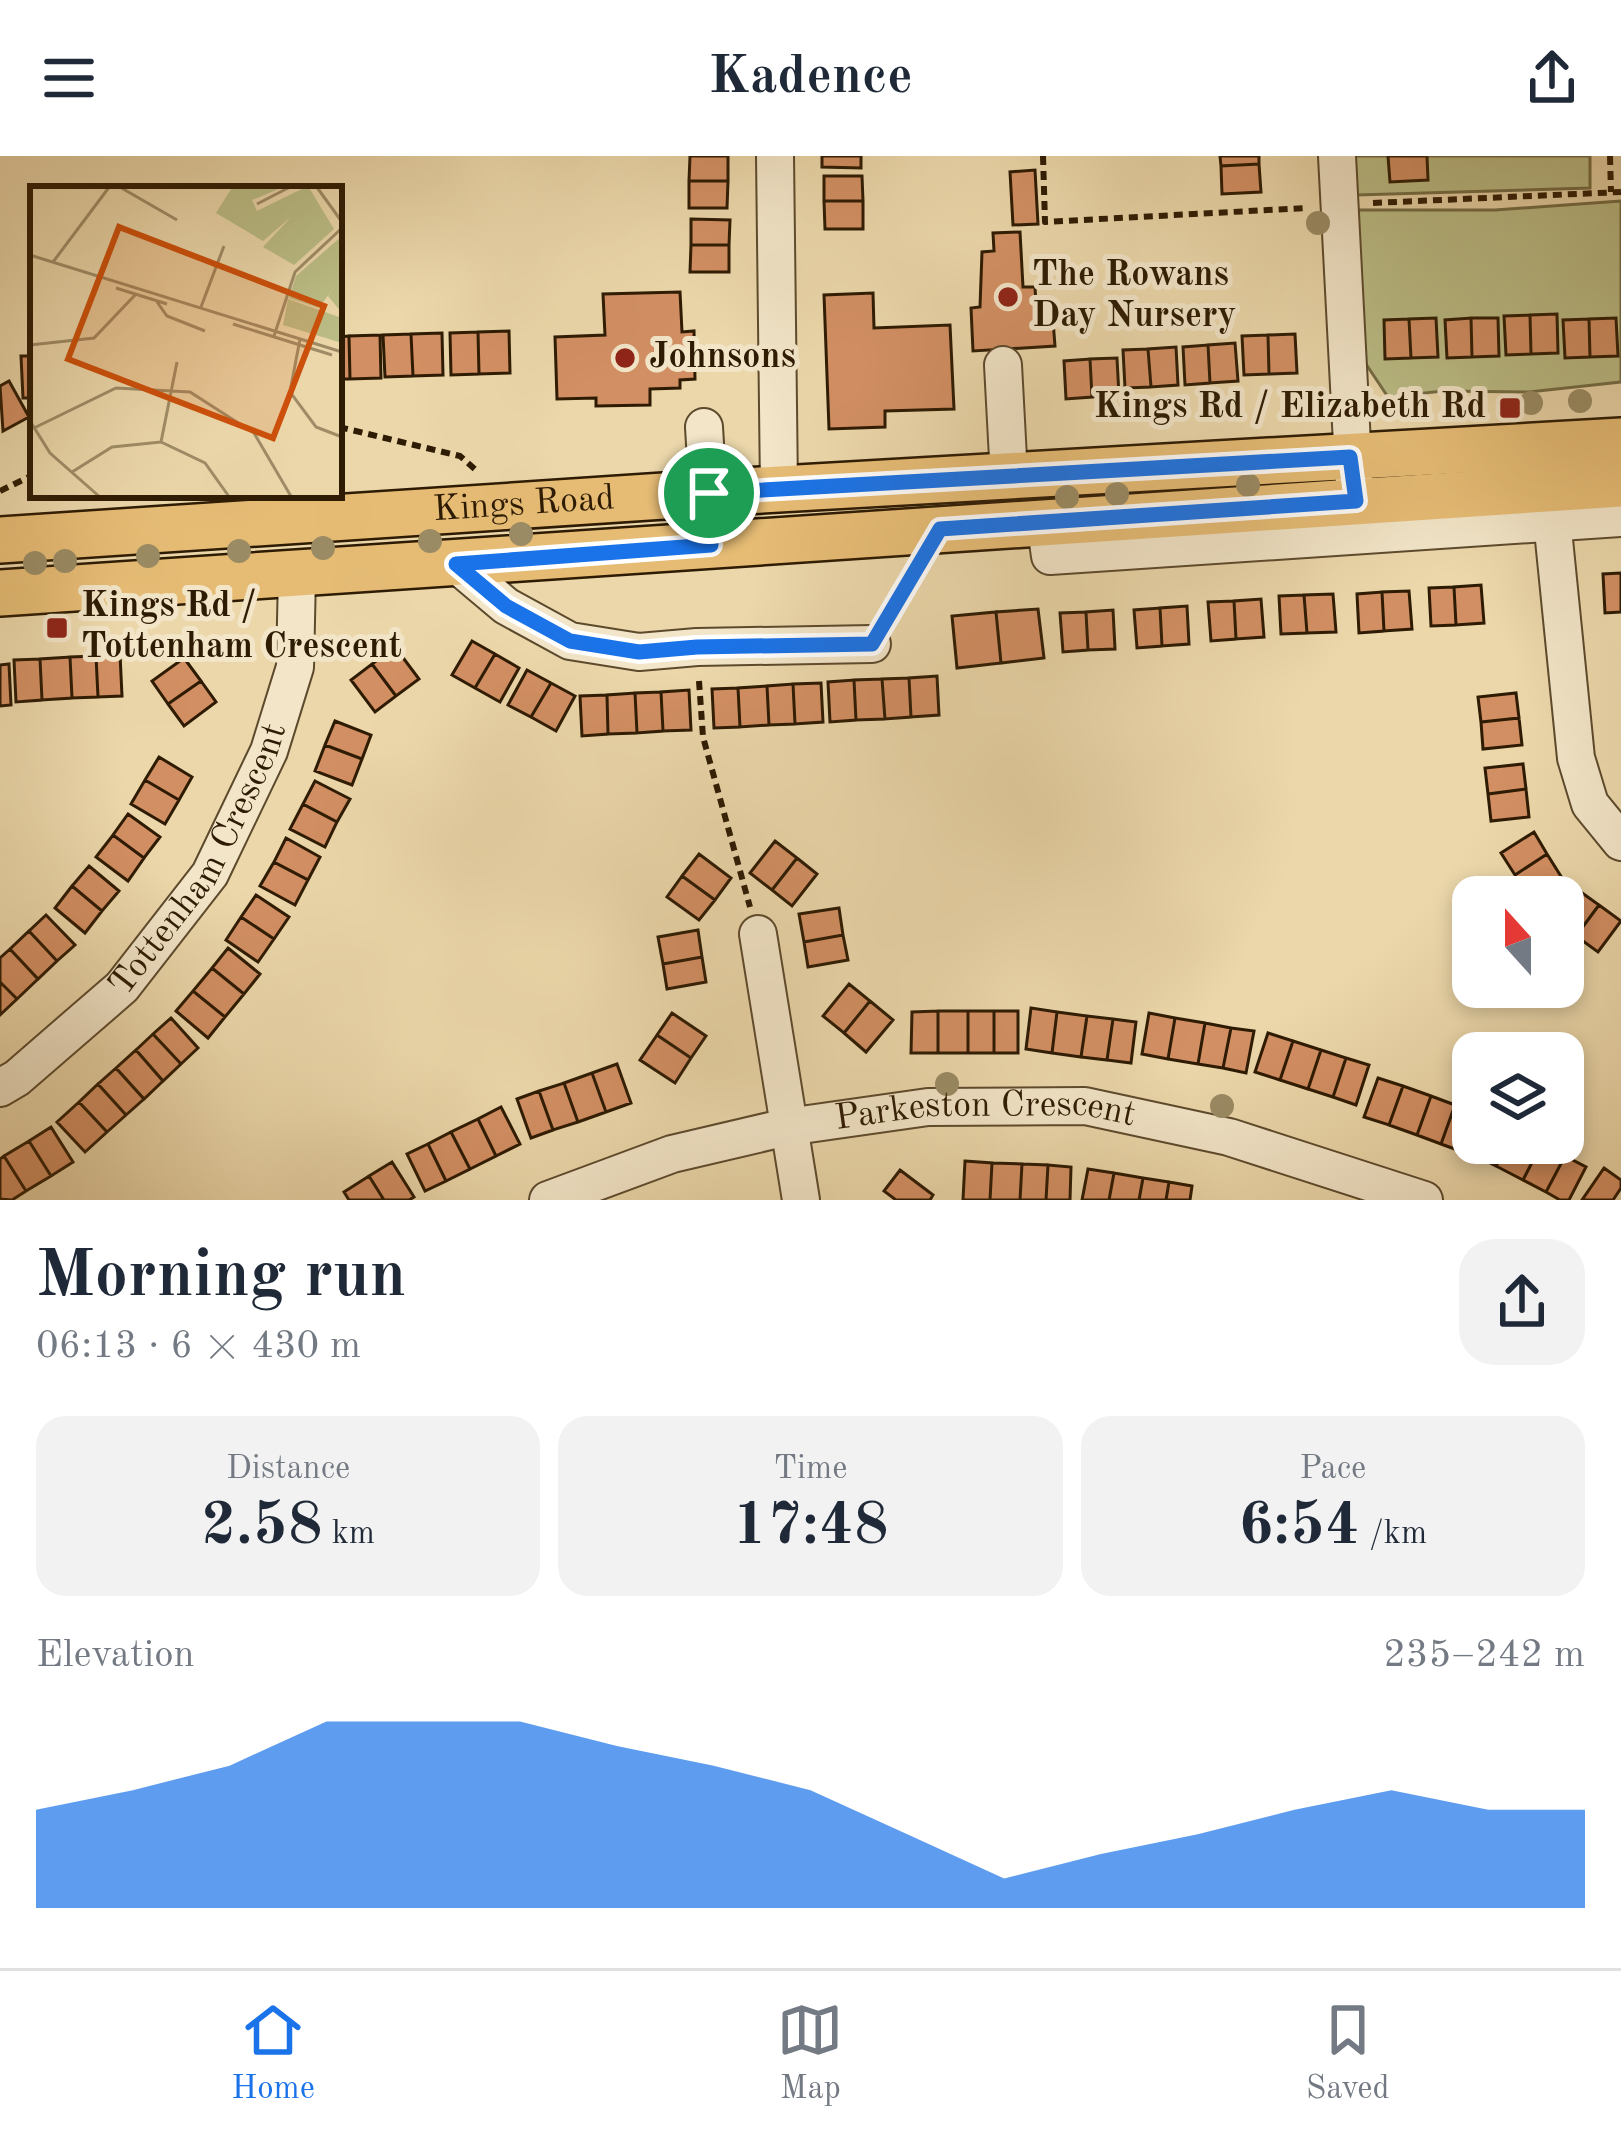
<!DOCTYPE html>
<html lang="en">
<head>
<meta charset="utf-8">
<style>
  body { margin:0; font-family:"Old Standard TT",serif; background:#f2f2f3; color:#1f2937; height:100vh; display:flex; flex-direction:column; font-size:45px; white-space:nowrap }
  * { box-sizing:border-box; margin:0 }
  p { font-size:39px; color:#747a83 }
  .icon { flex:none; width:66px; height:66px; fill:none; stroke:currentColor; stroke-width:2; stroke-linecap:round; stroke-linejoin:round }
  .map { position:relative; height:1044px; overflow:hidden }
  .details { display:flex; flex-direction:column; background:#fff; flex:1 }
  .details>* { flex:none }
  .needle { width:78px; rotate:339deg }
  .tools { position:absolute; left:1452px; top:720px; display:grid; gap:24px }
  .tools a { display:grid; place-items:center; width:132px; height:132px; border-radius:24px; background:#fff; box-shadow:0 6px 18px #0003; font-size:60px }
  .pin { position:absolute; display:grid; place-items:center; width:102px; height:102px; color:#fff; margin:-51px; border:6px solid #fff; border-radius:50%; box-shadow:0 3px 12px #0007 }
  .round { display:grid; place-items:center; flex:none; width:126px; height:126px; border-radius:36px; background:#f2f2f3 }
  .summary { display:flex; align-items:center; justify-content:space-between; height:204px; padding:0 36px }
  h1 { font-size:66px; font-weight:700; line-height:90px }
  .figures { display:grid; grid-template-columns:repeat(3,1fr); gap:18px; height:204px; padding:12px 36px }
  .figures div { display:grid; align-content:center; border-radius:30px; background:#f2f2f3; text-align:center }
  .figures b { font-size:60px; font-weight:700 }
  .figures small { font-size:33px; font-weight:400 }
  .figures p { font-size:33px }
  .chart { height:336px; padding:24px 36px }
  .chart p { display:flex; justify-content:space-between }
  .chart svg { width:100%; height:216px; margin-top:12px; fill:#1a73e8; opacity:.7 }
  header { display:flex; justify-content:space-between; align-items:center; height:156px; padding:0 36px; background:#fff; font-size:54px; font-weight:700 }
  .tab-bar { display:flex; justify-content:space-around; align-items:center; height:168px; border-top:3px solid #e0e1e3; background:#fff; font-size:33px; color:#747a83 }
  .tab-bar a { display:grid; justify-items:center; gap:6px }
  .tab-bar .current { color:#1a73e8 }
  .map>svg:first-child { display:block }
  .green { fill:#bbbd86; stroke:#746c44; stroke-width:3 }
  .building { fill:#d28f63; stroke:#2e1b03; stroke-width:3 }
  .lines { fill:none; stroke-linecap:round; stroke-linejoin:round }
  .minor-casing { stroke:#5d4a2d; stroke-width:40 }
  .major-casing { stroke:#2e1b03; stroke-width:50 }
  .path { stroke:#2e1b03; stroke-width:6; stroke-dasharray:9 6; stroke-linecap:butt }
  .minor { stroke:#f2e5c8; stroke-width:36 }
  .major { stroke:#e6bc75; stroke-width:45 }
  .tree { fill:#9a8b64 }
  .route-casing { stroke:#fff; stroke-width:24 }
  .route { stroke:#1a73e8; stroke-width:15 }
  .poi-dot { fill:#8f2418; stroke:#f2e5c8; stroke-width:4.5 }
  .labels { text-anchor:middle; dominant-baseline:central; stroke-width:10; stroke-linejoin:round; paint-order:stroke }
  .poi-label { font-size:36px; font-weight:bold; fill:#2e1b03; stroke:#f2e5c8; text-anchor:start }
  .street-label { font-size:36px; fill:#2e1b03; stroke:#f2e5c8 }
  .inset-road { fill:none; stroke:#9f8c67; stroke-width:3 }
  .view { fill:#cc500b; fill-opacity:0.15; stroke:#cc500b; stroke-width:6 }
  .inset-edge { fill:none; stroke:#2e1b03; stroke-width:6 }
</style>
</head>
<body>
<header><svg class="icon" aria-label="menu" viewBox="0 0 24 24"><path d="M4 6h16M4 12h16M4 18h16"/></svg>Kadence<svg class="icon" aria-label="share" viewBox="0 0 24 24"><path d="M12 15V3M7 8l5-5 5 5M5 13v7h14v-7"/></svg></header>
<div class="map">
<svg width="1621" height="1044" viewBox="0 0 1621 1044">
  <rect width="100%" height="100%" fill="#ebd7aa"/>
  <filter id="stains"><feTurbulence type="fractalNoise" baseFrequency=".00167" numOctaves="4"/><feColorMatrix values="0 0 0 0 .2 0 0 0 0 .09 0 0 0 0 .02 0 0 0 .5 -.17"/></filter>
  <radialGradient id="worn" r=".72"><stop offset=".6" stop-color="#630" stop-opacity="0"/><stop offset="1" stop-color="#630" stop-opacity=".3"/></radialGradient>
  <path class="green" d="M1355 0H1590V32L1357 39Z
    M1621 45V226L1529 236 1443 235 1388 241 1362 202 1354 54H1495Z"/>
  <path class="building" d="M690 0H728V25H689Z
    M822 0H861V12L822 11Z
    M1220 0H1259V8L1221 10Z
    M1388 0H1427L1428 24 1390 26Z
    M1259 8 1261 36 1222 38 1221 10Z
    M1035 14 1038 68 1013 69 1010 16Z
    M824 20H862L863 45H824Z
    M689 25H728L727 52H689Z
    M824 45H863V73H825Z
    M691 63 730 64 729 89H691Z
    M1020 76 1023 131H1035L1037 165 1053 164 1055 190 973 195 971 152 980 151 982 96 994 95 993 77Z
    M691 89H729V116H690Z
    M680 136 682 176 694 175 695 223 680 224V232L650 233V249L596 250V242L557 243 555 181 605 179 603 138Z
    M873 137 874 172 950 169 954 253 885 255V271L829 273 824 139Z
    M1557 158 1558 197 1531 198 1530 159Z
    M1530 159 1531 198 1506 199 1504 160Z
    M1436 162 1438 201 1411 202 1409 163Z
    M1471 162H1498L1499 200 1472 201Z
    M1471 162 1472 201 1447 202 1445 164Z
    M1616 162 1618 200 1590 201 1589 163Z
    M1409 163 1411 202 1385 203 1384 164Z
    M1589 163 1590 201 1565 202 1563 164Z
    M509 175 510 217 479 218 478 176Z
    M478 176 479 218 451 219 450 177Z
    M442 177 443 219 413 220 411 178Z
    M411 178 413 220 385 221 383 179Z
    M1295 178 1297 217 1269 218 1268 179Z
    M380 179 381 222 350 223 349 180Z
    M1268 179 1269 218 1244 219 1242 180Z
    M349 180 350 223H339V181Z
    M1235 187 1238 225 1210 227 1208 189Z
    M1208 189 1210 227 1185 229 1183 191Z
    M1176 191 1178 229 1151 231 1148 193Z
    M1148 193 1151 231 1125 232 1123 194Z
    M21 200H33V242H23Z
    M1117 202 1119 240 1092 241 1090 203Z
    M1090 203 1092 241 1066 243 1064 205Z
    M9 225 29 261 3 275 0 230Z
    M1621 417V456L1605 457 1603 418Z
    M1481 429 1484 467 1456 469 1454 431Z
    M1454 431 1456 469 1431 470 1429 432Z
    M1409 435 1412 473 1384 475 1382 436Z
    M1382 436 1384 475 1359 477 1357 438Z
    M1333 438 1336 476 1307 477 1304 439Z
    M1304 439 1307 477 1281 478 1279 440Z
    M1261 443 1264 481 1236 483 1234 445Z
    M1234 445 1236 483 1211 485 1208 446Z
    M1187 450 1189 488 1162 490 1160 452Z
    M1160 452 1162 490 1137 492 1134 454Z
    M1038 453 1044 502 1001 507 996 456Z
    M1113 454 1115 493 1088 494 1086 456Z
    M996 456 1001 507 957 512 952 460Z
    M1086 456 1088 494 1063 496 1060 457Z
    M472 485 495 498 475 532 452 519Z
    M395 491 419 523 396 540 372 508Z
    M120 498 122 540 98 541 96 500Z
    M495 498 519 512 500 546 475 532Z
    M96 500 98 541 72 542 70 501Z
    M70 501 72 542 42 544 40 503Z
    M184 502 201 525 168 548 152 525Z
    M40 503 42 544 16 546 14 504Z
    M9 508 11 549 0 550V509Z
    M372 508 396 540 375 556 351 524Z
    M527 514 551 527 531 561 508 549Z
    M937 520 939 559 911 561 909 522Z
    M909 522 911 561 885 563 882 523Z
    M882 523 885 563 856 564 854 524Z
    M854 524 856 564 830 566 828 526Z
    M201 525 216 546 184 570 168 548Z
    M551 527 575 540 556 575 531 561Z
    M821 527 823 566 795 568 793 528Z
    M793 528 795 568 769 569 767 530Z
    M767 530 769 569 740 571 738 532Z
    M738 532 740 571 714 572 712 533Z
    M689 534 691 574 663 575 661 536Z
    M661 536 663 575 637 577 635 537Z
    M635 537 637 577 608 578 607 539Z
    M1516 537 1519 562 1481 566 1478 541Z
    M607 539 608 578 582 580 580 540Z
    M1519 562 1522 589 1483 593 1481 566Z
    M335 565 371 579 362 603 325 589Z
    M325 589 362 603 352 629 315 615Z
    M159 601 192 621 179 644 145 624Z
    M1523 608 1526 633 1488 638 1485 612Z
    M145 624 179 644 165 668 131 648Z
    M315 625 350 643 337 666 303 648Z
    M1526 633 1529 661 1491 665 1488 638Z
    M303 648 337 666 325 691 290 673Z
    M128 658 160 681 144 702 113 679Z
    M1534 676 1547 698 1515 719 1501 697Z
    M113 679 144 702 128 725 96 701Z
    M286 682 320 701 308 724 274 706Z
    M775 685 797 702 772 734 750 717Z
    M699 698 731 722 715 744 682 720Z
    M1547 698 1562 722 1528 741 1515 719Z
    M797 702 817 718 792 750 772 734Z
    M274 706 308 724 295 749 260 730Z
    M89 710 119 735 102 755 72 730Z
    M682 720 715 744 699 764 667 741Z
    M72 730 102 755 85 777 55 752Z
    M1578 734 1599 749 1576 780 1563 770V755Z
    M256 739 289 761 274 783 241 761Z
    M1599 749 1621 765 1598 796 1576 780Z
    M839 752 843 779 804 786 799 758Z
    M46 759 75 789 57 805 29 775Z
    M241 761 274 783 258 806 226 784Z
    M698 774 702 801 663 808 658 781Z
    M29 775 57 805 38 823 10 793Z
    M843 779 848 804 808 811 804 786Z
    M228 792 260 818 244 838 212 812Z
    M10 793 38 823 17 843 0 826V802Z
    M702 801 706 826 667 833 663 808Z
    M212 812 244 838 225 861 193 835Z
    M0 826 17 843 0 859Z
    M849 828 870 845 844 877 823 860Z
    M193 835 225 861 208 882 176 855Z
    M870 845 893 864 866 896 844 877Z
    M1031 852 1057 856 1052 897 1026 893Z
    M938 855V897H911L912 856Z
    M938 855H968V897H938Z
    M968 855H994V897H968Z
    M994 855H1018V897H994Z
    M1057 856 1087 860 1081 901 1052 897Z
    M672 857 706 880 691 902 657 879Z
    M1149 857 1175 862 1168 903 1142 898Z
    M1087 860 1113 863 1107 904 1081 901Z
    M171 862 198 892 181 908 153 878Z
    M1175 862 1205 867 1198 908 1168 903Z
    M1113 863 1136 866 1131 907 1107 904Z
    M1205 867 1231 872 1223 912 1198 908Z
    M1231 872 1254 875 1246 917 1223 912Z
    M1268 877 1293 885 1280 924 1255 916Z
    M153 878 181 908 163 925 136 894Z
    M657 879 691 902 675 927 640 904Z
    M1293 885 1321 894 1308 933 1280 924Z
    M136 894 163 925 144 943 116 912Z
    M1321 894 1346 902 1333 941 1308 933Z
    M1346 902 1369 909 1356 949 1333 941Z
    M617 908 631 947 606 956 592 917Z
    M116 912 144 943 126 959 98 928Z
    M592 917 606 956 578 966 564 927Z
    M1378 922 1403 930 1389 969 1364 961Z
    M564 927 578 966 553 974 539 935Z
    M98 928 126 959 107 976 79 946Z
    M1403 930 1431 940 1417 979 1389 969Z
    M539 935 553 974 531 982 517 943Z
    M1431 940 1455 949 1441 988 1417 979Z
    M79 946 107 976 85 996 57 966Z
    M1455 949 1473 955V969L1463 996 1441 988Z
    M501 951 520 988 496 1000 478 963Z
    M478 963 496 1000 470 1013 451 976Z
    M51 971 73 1006 51 1020 29 985Z
    M451 976 470 1013 446 1025 428 988Z
    M29 985 51 1020 26 1035 4 1000Z
    M1479 987H1509L1496 1010 1473 998Z
    M1509 987H1542L1523 1024 1496 1010Z
    M1542 987 1565 1000 1546 1036 1523 1024Z
    M428 988 446 1025 425 1035 407 998Z
    M4 1000 26 1035 12 1044 0 1043V1003Z
    M1565 1000 1586 1011 1569 1044H1560L1546 1036Z
    M965 1005 992 1007 990 1044H963Z
    M392 1006 414 1041 409 1044H384L369 1020Z
    M992 1007 1022 1008 1020 1044H990Z
    M1022 1008 1048 1009 1046 1044H1020Z
    M1048 1009 1071 1011 1070 1044H1046Z
    M1604 1012 1621 1024V1032L1613 1044H1582Z
    M1088 1013 1114 1017 1109 1044H1082Z
    M900 1014 933 1039 930 1044H896L884 1035Z
    M1114 1017 1143 1022 1139 1044H1109Z
    M369 1020 384 1044H349L344 1036Z
    M1143 1022 1169 1026 1166 1044H1139Z
    M1169 1026 1192 1030 1190 1044H1166Z"/>
  <g class="lines">
    <g class="minor-casing">
      <g id="minor">
        <path d="M775 0 779 333"/>
        <path d="M1337 0 1354 326"/>
        <path d="M1003 209 1009 321"/>
        <path d="M704 271 711 389"/>
        <path d="M1550 344 1576 602 1590 648 1621 686"/>
        <path d="M1045 365 1050 400 1621 362"/>
        <path d="M456 408 506 450 570 485 639 496 697 491 872 488"/>
        <path d="M758 778 801 1044"/>
        <path id="s1" d="M0 932 17 922 122 831 210 718 269 595 295 511 297 419"/>
        <path id="s2" d="M548 1044 672 998 787 971 928 951 1085 950 1229 981 1424 1044"/>
      </g>
    </g>
    <g class="major-casing">
      <g id="major">
        <path id="s3" d="M0 384 709 337 1621 285"/>
        <path d="M0 437 1621 328"/>
      </g>
    </g>
    <path class="path" d="M1043 0 1045 66 1306 52
      M1610 0 1611 36
      M1373 47 1621 36
      M339 271 460 300 477 315
      M0 335 33 319
      M886 464 916 413
      M699 525 703 581 750 751"/>
    <use href="#minor" class="minor"/>
    <use href="#major" class="major"/>
  </g>
  <g class="tree">
    <circle cx="1318" cy="67" r="12"/>
    <circle cx="1580" cy="245" r="12"/>
    <circle cx="1531" cy="247" r="12"/>
    <circle cx="1248" cy="329" r="12"/>
    <circle cx="1117" cy="338" r="12"/>
    <circle cx="1067" cy="341" r="12"/>
    <circle cx="521" cy="378" r="12"/>
    <circle cx="430" cy="385" r="12"/>
    <circle cx="323" cy="392" r="12"/>
    <circle cx="239" cy="395" r="12"/>
    <circle cx="148" cy="400" r="12"/>
    <circle cx="65" cy="405" r="12"/>
    <circle cx="35" cy="407" r="12"/>
    <circle cx="947" cy="928" r="12"/>
    <circle cx="1222" cy="950" r="12"/>
  </g>
  <g class="lines">
    <g class="route-casing">
      <path id="route" d="M1350 301 1356 345 940 373 872 488 697 491 639 496 570 485 506 450 456 408 711 389 709 337Z"/>
    </g>
    <use href="#route" class="route"/>
  </g>
  <g class="poi-dot">
    <circle cx="1008" cy="141" r="12"/>
    <circle cx="625" cy="202" r="12"/>
    <rect x="1498" y="240" width="24" height="24" rx="6"/>
    <rect x="45" y="460" width="24" height="24" rx="6"/>
  </g>
  <g class="labels">
    <g class="poi-label">
      <text x="1032" y="120">The Rowans<tspan x="1032" dy="41">Day Nursery</tspan></text>
      <text x="649" y="202">Johnsons</text>
      <text x="1486" y="252" text-anchor="end">Kings Rd / Elizabeth Rd</text>
      <text x="81" y="451">Kings Rd /<tspan x="81" dy="41">Tottenham Crescent</tspan></text>
    </g>
    <g class="street-label">
      <text stroke="none"><textPath href="#s3" startOffset="525">Kings Road</textPath></text>
      <text stroke="none"><textPath href="#s1" startOffset="309">Tottenham Crescent</textPath></text>
      <text stroke="none"><textPath href="#s2" startOffset="450">Parkeston Crescent</textPath></text>
    </g>
  </g>
  <g transform="translate(30 30)">
    <rect width="312" height="312" fill="#ebd7aa"/>
    <path d="M203 0H256L222 14 227 25 278 0 304 43 264 79 233 61 261 31 233 55 186 27ZM312 50V127L298 110 306 98 289 122 259 112 266 90ZM258 113 312 132V157L253 139Z" fill="#bbbd86"/>
    <path class="inset-road" d="M88 0 147 34M286 0 312 36M227 18 262 0M0 69 312 166M23 76 80 0M86 102 137 118M127 116 137 130 175 145M171 121 194 60M203 138 302 169M244 150 265 86 312 42M270 153 260 206 286 241 312 251M0 159 64 152 106 108M0 235 20 267 71 312M4 242 86 202 160 206 224 247 262 312M131 256 147 176M42 286 82 261 131 256 175 277 200 312"/>
    <path class="view" d="M89 41 294 120 243 252 38 173Z"/>
    <rect width="312" height="312" class="inset-edge"/>
  </g>
  <rect width="100%" height="100%" filter="url(#stains)"/>
  <rect width="100%" height="100%" fill="url(#worn)"/>
</svg>
<div class="tools">
<a><svg class="needle" viewBox="-14 -14 28 28"><path d="M0-13l5 13h-10z" fill="#e53935"/><path d="M0 13l5-13h-10z" fill="#747a83"/></svg></a>
<a><svg class="icon" aria-label="layers" viewBox="0 0 24 24"><path d="M12 4l9 5-9 5-9-5zM3 14l9 5 9-5"/></svg></a>
</div>
<div class="pin" style="left:709px;top:337px;background:#1e9e55"><svg class="icon" aria-label="arrive" viewBox="0 0 24 24"><path d="M6 21V4h12l-3 4 3 4H6"/></svg></div>
</div>
<section class="details">
<div class="summary"><div><h1>Morning run</h1><p>06:13 · 6 × 430 m</p></div><a class="round"><svg class="icon" aria-label="share" viewBox="0 0 24 24"><path d="M12 15V3M7 8l5-5 5 5M5 13v7h14v-7"/></svg></a></div>
<div class="figures">
<div><p>Distance</p><b>2.58<small> km</small></b></div>
<div><p>Time</p><b>17:48</b></div>
<div><p>Pace</p><b>6:54<small> /km</small></b></div>
</div>
<div class="chart"><p><span>Elevation</span>235–242 m</p>
<svg viewBox="0 0 160 44" preserveAspectRatio="none"><path d="M0 44V24L10 20L20 15L30 6L40 6L50 6L60 11L70 15L80 20L90 29L100 38L110 33L120 29L130 24L140 20L150 24L160 24V44z"/></svg>
</div>
</section>
<nav class="tab-bar">
<a class="current"><svg class="icon" aria-label="home" viewBox="0 0 24 24"><path d="M3 11l9-7 9 7M6 9v11h12V9"/></svg>Home</a>
<a><svg class="icon" aria-label="map" viewBox="0 0 24 24"><path d="M3 6l6-2 6 2 6-2v14l-6 2-6-2-6 2zM9 4v14M15 6v14"/></svg>Map</a>
<a><svg class="icon" aria-label="saved" viewBox="0 0 24 24"><path d="M7 4h10v16l-5-4-5 4z"/></svg>Saved</a>
</nav>
</body>
</html>
